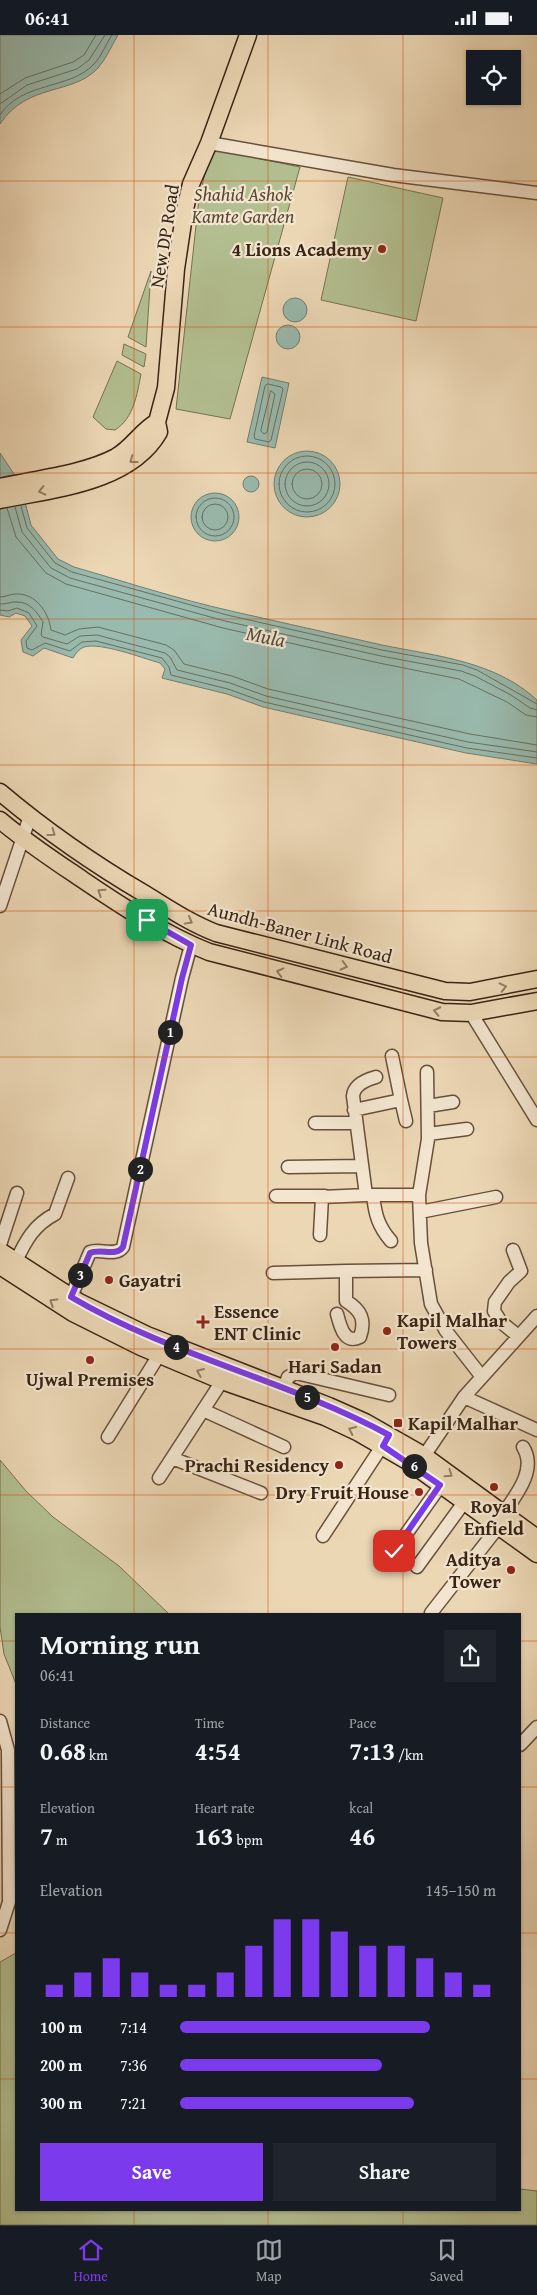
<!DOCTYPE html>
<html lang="en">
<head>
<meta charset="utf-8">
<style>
  body { margin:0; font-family:"Gentium Book Plus",serif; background:#20242c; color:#f1f3f6; height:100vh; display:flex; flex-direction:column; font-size:19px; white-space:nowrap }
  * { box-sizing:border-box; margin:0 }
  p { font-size:16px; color:#9ea1a6 }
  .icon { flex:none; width:28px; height:28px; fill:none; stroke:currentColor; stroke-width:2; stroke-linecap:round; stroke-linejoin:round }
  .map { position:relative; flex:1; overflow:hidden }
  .sheet { position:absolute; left:15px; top:1578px; width:506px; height:598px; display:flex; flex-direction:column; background:#171b24; border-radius:0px; box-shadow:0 1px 4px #0004 }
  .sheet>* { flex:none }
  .tools { position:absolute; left:466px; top:15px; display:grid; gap:10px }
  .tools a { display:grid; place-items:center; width:55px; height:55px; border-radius:0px; background:#171b24; box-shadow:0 1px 4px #0004; font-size:25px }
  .pin { position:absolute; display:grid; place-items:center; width:42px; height:42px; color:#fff; margin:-21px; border-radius:10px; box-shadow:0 2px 8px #0006 }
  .km { position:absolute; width:25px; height:25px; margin:-12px; border-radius:50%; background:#222; color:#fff; font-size:14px; line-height:25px; text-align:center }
  .round { display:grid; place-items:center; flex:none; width:52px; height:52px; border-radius:0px; background:#20242c }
  .headline { display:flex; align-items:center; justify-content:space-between; height:85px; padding:0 25px }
  h1 { font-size:28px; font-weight:700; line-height:38px }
  .figures { display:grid; grid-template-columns:repeat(3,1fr); gap:8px; height:85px; padding:5px 25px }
  .figures div { display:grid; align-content:center }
  .figures b { font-size:25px; font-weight:700 }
  .figures small { font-size:14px; font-weight:400 }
  .figures p { font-size:14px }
  .chart { height:140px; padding:10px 25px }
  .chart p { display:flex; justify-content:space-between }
  .chart svg { width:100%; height:90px; margin-top:5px; stroke:#7c3aed; stroke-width:6 }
  .button { display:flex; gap:10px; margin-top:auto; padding:10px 25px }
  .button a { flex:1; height:58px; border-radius:0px; background:#7c3aed; color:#fff; font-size:20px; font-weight:700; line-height:58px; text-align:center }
  .button a+a { background:#20242c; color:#f1f3f6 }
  ul { padding:0 25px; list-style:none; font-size:16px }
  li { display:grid; grid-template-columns:80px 60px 1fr; align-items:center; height:38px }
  li i { height:12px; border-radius:6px; background:#7c3aed }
  .status { display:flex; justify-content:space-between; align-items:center; height:35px; padding:0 25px; background:#171b24; direction:ltr }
  .status svg { height:14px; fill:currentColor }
  .tabs { display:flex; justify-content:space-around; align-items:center; height:70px; border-top:1px solid #363941; background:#171b24; font-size:14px; color:#9ea1a6 }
  .tabs a { display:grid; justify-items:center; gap:2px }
  .tabs .selected { color:#7c3aed }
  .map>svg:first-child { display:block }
  .green { fill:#b3bf91; stroke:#767152 }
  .water { fill:#99baae; stroke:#737e70 }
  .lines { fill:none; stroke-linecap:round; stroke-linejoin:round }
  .shore { stroke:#696e60; stroke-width:1 }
  .minor-casing { stroke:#66503c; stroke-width:15 }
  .major-casing { stroke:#392313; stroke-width:19 }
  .minor { stroke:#f3e5cf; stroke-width:12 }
  .major { stroke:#ecd7b5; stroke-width:16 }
  .oneway { stroke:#927d64 }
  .route-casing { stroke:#fff; stroke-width:10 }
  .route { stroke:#7c3aed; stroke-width:6 }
  .grid { fill:none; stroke:#ce510d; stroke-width:1; stroke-opacity:0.55 }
  .poi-dot { fill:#8f2418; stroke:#f3e5cf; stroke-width:2 }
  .labels { text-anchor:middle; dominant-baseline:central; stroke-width:4.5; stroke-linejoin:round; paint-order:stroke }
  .park-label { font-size:19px; font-style:italic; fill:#584a32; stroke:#f3e5cf }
  .street-label { font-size:19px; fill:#392313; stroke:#f3e5cf }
  .poi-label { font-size:19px; font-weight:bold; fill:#392313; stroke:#f3e5cf; text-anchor:end }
  .water-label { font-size:20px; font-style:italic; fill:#51493a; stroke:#f3e5cf }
</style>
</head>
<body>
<div class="status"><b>06:41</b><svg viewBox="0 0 49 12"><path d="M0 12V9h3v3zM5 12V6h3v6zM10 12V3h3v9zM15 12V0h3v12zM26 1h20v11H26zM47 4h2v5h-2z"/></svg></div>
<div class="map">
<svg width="537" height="2190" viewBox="0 0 537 2190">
  <rect width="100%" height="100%" fill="#ecd7b5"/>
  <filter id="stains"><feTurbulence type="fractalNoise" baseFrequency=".004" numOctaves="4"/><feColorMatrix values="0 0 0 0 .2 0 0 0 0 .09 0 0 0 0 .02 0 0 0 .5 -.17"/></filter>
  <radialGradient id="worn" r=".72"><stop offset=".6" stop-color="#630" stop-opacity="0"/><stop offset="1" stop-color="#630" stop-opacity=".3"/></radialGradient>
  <path class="green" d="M211 114 300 132 230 384 176 374 199 163Z
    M348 142 443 163 416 286 321 265Z
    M151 236 146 312 128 302Z
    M124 309 146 319 144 332 122 320Z
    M117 326 141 339C137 359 134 383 115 395L106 394 93 382Z
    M0 1425 26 1456 53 1482 119 1531 169 1579H16V1649L4 1619 0 1592Z
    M16 1918V2174H520V2154L537 2156V2190H0V1927Z"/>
  <path class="water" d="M0 0H118C112 10 106 24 98 33 72 61 28 47 0 89Z
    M283 275a12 12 0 1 1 24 0a12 12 0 1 1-24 0Z
    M276 302a12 12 0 1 1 24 0a12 12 0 1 1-24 0Z
    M262 342 289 348 275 413 247 407Z
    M274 449a33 33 0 1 1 66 0a33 33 0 1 1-66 0Z
    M0 418 14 439 24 463 31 490 58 524 74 532C126 547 178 564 231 576 281 587 332 599 382 610 436 621 495 626 537 665V729L466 718 263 672 227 659 162 643 165 634 160 628C142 623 101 607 84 612 79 614 76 618 73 623L44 613 33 621 23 617 21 605 32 591 25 581 16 578 9 582 0 580Z
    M243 449a8 8 0 1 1 16 0a8 8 0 1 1-16 0Z
    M191 482a24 24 0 1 1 48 0a24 24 0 1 1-48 0Z"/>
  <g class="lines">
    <path class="shore" d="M0 59 25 43 73 27 84 20 96 0
      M0 69 27 50 77 34 89 25 105 0
      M0 80C22 46 70 55 94 29 101 22 106 9 112 0
      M268 349 281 352 283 354 271 405 269 407 255 404 254 401 265 351Z
      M271 356 275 359 267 397 264 399 261 396Z
      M279 449a28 28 0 1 1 56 0a28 28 0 1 1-56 0Z
      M285 449a22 22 0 1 1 44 0a22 22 0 1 1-44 0Z
      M292 449a15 15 0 1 1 30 0a15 15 0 1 1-30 0Z
      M196 482a19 19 0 1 1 38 0a19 19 0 1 1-38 0Z
      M202 482a13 13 0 1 1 26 0a13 13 0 1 1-26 0Z
      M21 471 27 493 55 528 72 537 227 580 382 615 463 630 477 635 537 669
      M15 472 22 497 51 533 70 543 225 586 381 621 461 636 475 641 511 660 530 673 537 675
      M7 473 16 502 46 538 66 549 223 593 379 628 459 644 507 667 526 680 537 682
      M0 562C6 562 10 559 16 559 36 558 49 578 51 595L65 600 79 594 98 592 166 610 174 615 184 629 232 641 268 654 470 699 537 710
      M0 569C6 570 11 566 17 567 30 567 37 577 43 587L41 600 43 602 67 609 80 601 97 600 165 618 170 622 177 635 230 648 266 661 468 707 537 717
      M0 575 8 576 17 573 29 578 37 591 26 606 27 613 32 615 45 608 70 616 82 607 96 606 162 623 169 632 171 640 228 654 264 667 467 713 537 723"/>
    <g class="minor-casing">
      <path id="minor" d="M209 108 393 140 537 158
        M0 871 30 781
        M471 978 537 1085
        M427 1037 428 1104 419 1160 421 1208 431 1269 446 1296 482 1342
        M376 1042C365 1045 354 1050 353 1061L366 1160H419
        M401 1065 406 1086
        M428 1071 453 1067
        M354 1075 401 1065 392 1021
        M315 1088H356
        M428 1099 467 1094
        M288 1132 362 1131
        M373 1160C375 1179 378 1191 391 1206
        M276 1161H325
        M420 1177 496 1162
        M320 1200 322 1162 366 1160
        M0 1210 17 1158
        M513 1215 521 1236 509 1247 495 1267 494 1276 501 1287 518 1301
        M16 1226C26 1205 34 1190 55 1179L68 1143
        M273 1238 346 1236
        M71 1262 90 1217C100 1213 116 1222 123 1212L182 943 191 910
        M337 1279C340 1290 344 1310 360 1302 366 1285 361 1275 346 1266V1236L426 1235
        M284 1354 288 1342 296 1338 389 1360
        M464 1362 537 1395
        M203 1375 284 1412
        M108 1402 159 1320
        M172 1423 261 1458
        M420 1427 464 1362 537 1281
        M159 1443 222 1346
        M503 1479C517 1459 537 1434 523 1412
        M323 1501 386 1405
        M394 1516 441 1450
        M417 1532 465 1466
        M431 1578 499 1491
        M0 1686 8 1715 9 1867 0 1895
        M520 1710 537 1692"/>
    </g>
    <g class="major-casing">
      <path id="major" d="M0 452C36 444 84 439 116 422 133 412 142 395 157 387
        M0 465C53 454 130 448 159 397L157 387 166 353 176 234 185 174 191 149 209 108 248 0
        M0 757C45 795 94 829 145 859 168 873 190 888 216 898L445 956 470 957 537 944
        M0 785C26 807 55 826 83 845 123 872 164 899 209 917L442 977 471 978 537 966
        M0 1216 79 1267 147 1300 329 1371 365 1387 423 1420 537 1503
        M0 1231 73 1278 141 1312 222 1346 325 1382 359 1398 409 1427 537 1519"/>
    </g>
    <use href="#minor" class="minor"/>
    <use href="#major" class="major"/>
  </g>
  <defs><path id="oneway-chevron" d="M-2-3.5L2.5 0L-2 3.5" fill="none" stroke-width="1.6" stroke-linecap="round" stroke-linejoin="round" transform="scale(1.25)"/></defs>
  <g class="oneway">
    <use href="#oneway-chevron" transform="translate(133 425) rotate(143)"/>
    <use href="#oneway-chevron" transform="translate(42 456) rotate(167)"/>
    <use href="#oneway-chevron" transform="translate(52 798) rotate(36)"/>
    <use href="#oneway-chevron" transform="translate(101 857) rotate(-146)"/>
    <use href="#oneway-chevron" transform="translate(189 886) rotate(29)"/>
    <use href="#oneway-chevron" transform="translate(344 931) rotate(14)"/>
    <use href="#oneway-chevron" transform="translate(280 937) rotate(-166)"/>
    <use href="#oneway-chevron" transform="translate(503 952) rotate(-13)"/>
    <use href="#oneway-chevron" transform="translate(437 976) rotate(-168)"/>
    <use href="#oneway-chevron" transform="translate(53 1267) rotate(-148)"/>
    <use href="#oneway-chevron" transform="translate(200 1337) rotate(-157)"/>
    <use href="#oneway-chevron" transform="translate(352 1395) rotate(-155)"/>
    <use href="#oneway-chevron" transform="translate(449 1439) rotate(35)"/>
  </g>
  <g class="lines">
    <g class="route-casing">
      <path id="route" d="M147 885 191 910 182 943 123 1212C116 1222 100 1213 90 1218L71 1262C171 1321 287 1345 389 1400L383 1411 440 1450 394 1516"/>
    </g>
    <use href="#route" class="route"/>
  </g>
  <path class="grid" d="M134 0V1579M268 0V1579M403 0V1579M0 146H537M0 292H537M0 438H537M0 584H537M0 730H537M0 876H537M0 1022H537M0 1168H537M0 1314H537M0 1460H537M0 1606H16M520 1606H537M0 1752H16M520 1752H537M0 1898H16M520 1898H537M0 2044H16M520 2044H537M134 2174V2190M268 2174V2190M403 2174V2190"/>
  <g class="poi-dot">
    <circle cx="382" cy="214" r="5"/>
    <circle cx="109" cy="1245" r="5"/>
    <path d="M200.5 1279.5h5v5h5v5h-5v5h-5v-5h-5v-5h5z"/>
    <circle cx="387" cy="1296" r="5"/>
    <circle cx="335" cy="1312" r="5"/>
    <circle cx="90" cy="1325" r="5"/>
    <rect x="393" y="1383" width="10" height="10" rx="2.5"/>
    <circle cx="339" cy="1430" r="5"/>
    <circle cx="494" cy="1452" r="5"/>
    <circle cx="419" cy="1457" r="5"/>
    <circle cx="511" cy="1535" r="5"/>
  </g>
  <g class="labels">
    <g class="park-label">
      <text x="243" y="159">Shahid Ashok<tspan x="243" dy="22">Kamte Garden</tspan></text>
    </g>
    <g class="street-label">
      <text transform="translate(164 201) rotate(-81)">New DP Road</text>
      <text transform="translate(300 897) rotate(15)">Aundh-Baner Link Road</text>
    </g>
    <g class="poi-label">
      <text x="372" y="214">4 Lions Academy</text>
      <text x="119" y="1245" text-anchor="start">Gayatri</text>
      <text x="214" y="1276" text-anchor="start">Essence<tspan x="214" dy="22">ENT Clinic</tspan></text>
      <text x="397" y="1285" text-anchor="start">Kapil Malhar<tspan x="397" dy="22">Towers</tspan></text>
      <text x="335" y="1331" text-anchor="middle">Hari Sadan</text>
      <text x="90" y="1344" text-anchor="middle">Ujwal Premises</text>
      <text x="408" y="1388" text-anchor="start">Kapil Malhar</text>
      <text x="329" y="1430">Prachi Residency</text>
      <text x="409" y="1457">Dry Fruit House</text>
      <text x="494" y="1471" text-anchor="middle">Royal<tspan x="494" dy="22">Enfield</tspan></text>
      <text x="501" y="1524">Aditya<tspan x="501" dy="22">Tower</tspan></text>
    </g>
    <g class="water-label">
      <text transform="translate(266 601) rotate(11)">Mula</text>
    </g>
  </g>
  <rect width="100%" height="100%" filter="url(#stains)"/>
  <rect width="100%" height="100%" fill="url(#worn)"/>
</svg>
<div class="tools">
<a><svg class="icon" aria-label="locate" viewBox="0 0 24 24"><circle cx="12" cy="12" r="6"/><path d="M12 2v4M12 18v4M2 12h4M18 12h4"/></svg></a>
</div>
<div class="pin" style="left:147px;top:885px;background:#1e9e55"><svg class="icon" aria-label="arrive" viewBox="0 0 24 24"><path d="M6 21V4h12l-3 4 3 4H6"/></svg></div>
<div class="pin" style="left:394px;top:1516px;background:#d93025"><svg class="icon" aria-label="check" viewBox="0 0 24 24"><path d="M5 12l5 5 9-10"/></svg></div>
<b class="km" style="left:170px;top:997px">1</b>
<b class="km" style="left:140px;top:1134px">2</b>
<b class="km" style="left:80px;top:1240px">3</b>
<b class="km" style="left:176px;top:1312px">4</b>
<b class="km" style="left:307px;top:1362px">5</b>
<b class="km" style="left:414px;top:1431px">6</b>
<section class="sheet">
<div class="headline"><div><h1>Morning run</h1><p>06:41</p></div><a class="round"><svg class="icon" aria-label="share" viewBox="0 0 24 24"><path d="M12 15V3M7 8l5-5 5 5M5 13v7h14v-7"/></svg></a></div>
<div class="figures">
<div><p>Distance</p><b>0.68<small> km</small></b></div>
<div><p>Time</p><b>4:54</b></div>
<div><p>Pace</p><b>7:13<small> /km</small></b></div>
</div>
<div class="figures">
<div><p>Elevation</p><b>7<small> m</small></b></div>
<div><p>Heart rate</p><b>163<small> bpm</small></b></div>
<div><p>kcal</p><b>46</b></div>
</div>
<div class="chart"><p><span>Elevation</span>145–150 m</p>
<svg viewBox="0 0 160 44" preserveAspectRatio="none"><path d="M5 44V38M15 44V32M25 44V25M35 44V32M45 44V38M55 44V38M65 44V32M75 44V19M85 44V6M95 44V6M105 44V12M115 44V19M125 44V19M135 44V25M145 44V32M155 44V38"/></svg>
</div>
<ul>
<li><b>100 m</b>7:14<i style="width:79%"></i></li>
<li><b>200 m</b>7:36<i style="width:64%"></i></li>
<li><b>300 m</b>7:21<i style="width:74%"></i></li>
</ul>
<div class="button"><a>Save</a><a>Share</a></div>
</section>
</div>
<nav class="tabs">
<a class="selected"><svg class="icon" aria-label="home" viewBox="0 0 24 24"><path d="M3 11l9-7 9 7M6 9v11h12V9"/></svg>Home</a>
<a><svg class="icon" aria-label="map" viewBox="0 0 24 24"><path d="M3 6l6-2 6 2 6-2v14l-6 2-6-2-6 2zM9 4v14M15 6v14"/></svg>Map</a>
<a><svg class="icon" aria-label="saved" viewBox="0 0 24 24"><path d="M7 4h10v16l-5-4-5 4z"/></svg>Saved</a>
</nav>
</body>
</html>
